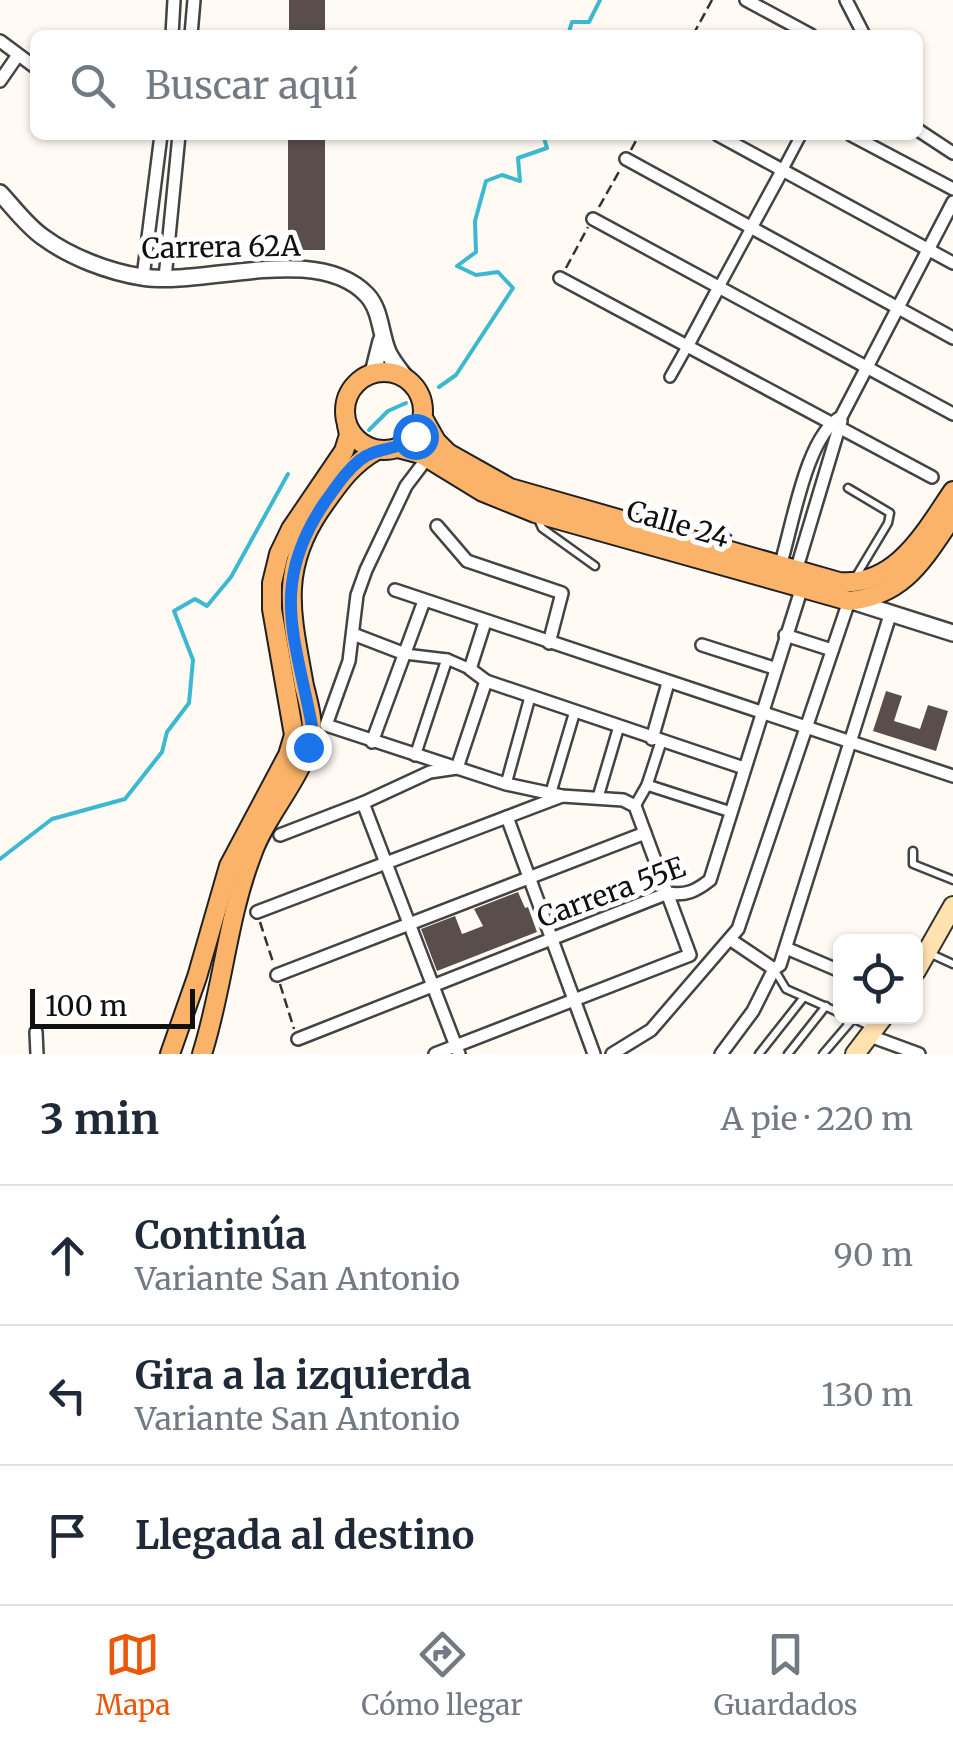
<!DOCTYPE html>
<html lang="es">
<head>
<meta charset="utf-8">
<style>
	:root { --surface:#fff; --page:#f2f2f3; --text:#1f2937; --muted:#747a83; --line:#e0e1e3; --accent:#ea580c }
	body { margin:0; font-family:Merriweather,serif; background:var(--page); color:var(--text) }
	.controls { position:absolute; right:30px; bottom:30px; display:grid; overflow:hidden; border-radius:15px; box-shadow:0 2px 8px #0004 }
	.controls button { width:90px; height:90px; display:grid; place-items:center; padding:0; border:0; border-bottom:2px solid var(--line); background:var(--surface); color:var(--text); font:50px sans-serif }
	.scale { position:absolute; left:30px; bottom:25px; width:165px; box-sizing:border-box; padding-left:10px; border:5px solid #101010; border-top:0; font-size:28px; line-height:35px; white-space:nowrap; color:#101010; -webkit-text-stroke:8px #fff; paint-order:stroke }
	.stop { position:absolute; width:30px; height:30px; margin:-22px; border:8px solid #1a73e8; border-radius:50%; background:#fff }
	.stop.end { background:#1a73e8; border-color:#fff; box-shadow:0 2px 10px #0008 }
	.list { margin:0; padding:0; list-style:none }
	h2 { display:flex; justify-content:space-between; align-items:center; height:130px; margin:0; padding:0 40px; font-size:42px }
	h2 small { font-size:32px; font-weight:400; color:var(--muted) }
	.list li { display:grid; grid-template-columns:65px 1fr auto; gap:30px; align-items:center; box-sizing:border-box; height:140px; padding:0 40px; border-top:2px solid var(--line) }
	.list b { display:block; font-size:38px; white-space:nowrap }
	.list p { margin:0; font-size:32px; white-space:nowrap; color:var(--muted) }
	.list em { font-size:32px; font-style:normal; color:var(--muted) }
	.icon { flex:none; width:55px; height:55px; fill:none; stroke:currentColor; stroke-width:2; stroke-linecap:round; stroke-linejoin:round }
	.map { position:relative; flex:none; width:953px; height:1054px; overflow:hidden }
	.search { position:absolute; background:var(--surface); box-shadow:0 2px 8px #0004; left:30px; right:30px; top:30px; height:110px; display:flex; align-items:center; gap:25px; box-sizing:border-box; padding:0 35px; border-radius:15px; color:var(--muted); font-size:38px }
	.sheet { height:550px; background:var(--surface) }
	nav { display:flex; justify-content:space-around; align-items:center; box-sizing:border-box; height:140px; border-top:2px solid var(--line); background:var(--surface); font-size:28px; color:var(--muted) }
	nav a { display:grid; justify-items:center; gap:5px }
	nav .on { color:var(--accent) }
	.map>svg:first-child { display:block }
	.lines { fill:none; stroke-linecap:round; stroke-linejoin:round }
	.stream { stroke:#3cb9d0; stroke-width:4 }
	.building { fill:#594e4c }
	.service-casing { stroke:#434343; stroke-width:11 }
	.pedestrian-casing { stroke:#434343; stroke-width:14 }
	.minor-casing { stroke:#434343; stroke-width:16 }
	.tertiary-casing { stroke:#434343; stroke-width:20 }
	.secondary-casing { stroke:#323232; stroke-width:22 }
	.primary-casing { stroke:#212121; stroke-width:22 }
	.path { stroke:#323232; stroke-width:2.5; stroke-dasharray:10 5; stroke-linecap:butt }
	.service { stroke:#fff; stroke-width:6 }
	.pedestrian { stroke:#fff; stroke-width:9 }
	.minor { stroke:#fff; stroke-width:11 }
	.tertiary { stroke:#fff; stroke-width:15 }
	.secondary { stroke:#ffe2ae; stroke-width:18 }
	.primary { stroke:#fab368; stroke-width:18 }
	.route { stroke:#1a73e8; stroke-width:12 }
	.labels { text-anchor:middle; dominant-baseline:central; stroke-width:10; stroke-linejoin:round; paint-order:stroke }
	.street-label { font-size:28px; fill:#101010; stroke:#fff }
</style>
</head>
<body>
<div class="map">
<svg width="953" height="1054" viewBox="0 0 953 1054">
	<rect width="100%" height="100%" fill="#fffaf3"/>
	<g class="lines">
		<g class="stream">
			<polyline points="568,35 572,22 589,22 600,0"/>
			<polyline points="439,387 456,375 513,288 498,272 476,275 457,266 476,252 475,221 486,181 502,175 520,181 518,158 547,148 543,135"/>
			<polyline points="369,430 388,411 406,403"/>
			<polyline points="0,859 52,819 125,799 162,752 167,732 189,703 193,660 174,611 195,599 207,606 231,577 288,474"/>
		</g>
	</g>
	<g class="building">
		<rect x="289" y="0" width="36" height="35"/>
		<rect x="288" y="135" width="37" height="115"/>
		<polygon points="886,691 902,696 894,721 920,729 928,705 948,711 936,751 873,731"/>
		<polygon points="518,892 525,908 528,907 537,932 437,971 421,929 455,916 462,934 465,933 483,926 474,909"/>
	</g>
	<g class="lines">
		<g class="service-casing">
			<g id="service">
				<polyline points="848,488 890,513 888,523 855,578"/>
				<polyline points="538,519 542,528 595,566"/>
				<polyline points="913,851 913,864 953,880"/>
				<polyline points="929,953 953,964"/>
				<polyline points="774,969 786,989 840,1013"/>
				<polyline points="848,1016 874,1028"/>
				<polyline points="759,1054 804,997"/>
				<polyline points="788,1054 826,1006"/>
				<polyline points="823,1054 853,1019"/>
			</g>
		</g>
		<g class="pedestrian-casing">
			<g id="pedestrian">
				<polyline points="782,171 801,135"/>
				<polyline points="719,287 751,228"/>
				<polyline points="670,377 688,345"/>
				<polyline points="405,654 447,659 470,669"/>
				<polyline points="415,756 447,659"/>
				<polyline points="506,784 530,697"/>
				<polyline points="647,785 731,812"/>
				<polyline points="551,792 575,711"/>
				<polyline points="598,797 619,726"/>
				<polyline points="635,806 647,785 661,742"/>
			</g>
		</g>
		<g class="minor-casing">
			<g id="minor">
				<polyline points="746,0 811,35"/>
				<polyline points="846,0 864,35"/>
				<polyline points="172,35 174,0"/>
				<polyline points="191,35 194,0"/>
				<polyline points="0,41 35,67"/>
				<polyline points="0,81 18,55"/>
				<polyline points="918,130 953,153"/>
				<polyline points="718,135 953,263"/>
				<polyline points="851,135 953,189"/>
				<polyline points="626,159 953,338"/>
				<polyline points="593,219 953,414"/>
				<polyline points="751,228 782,171"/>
				<polyline points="143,277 161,135"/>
				<polyline points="165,278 179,135"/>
				<polyline points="560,278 932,477"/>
				<polyline points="688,345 719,287"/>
				<polyline points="428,457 406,486 366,570 357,595 349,661 326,725 506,784 562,796 623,800 635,806 690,955 435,1054"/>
				<polyline points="437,526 467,561 562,593 549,643"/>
				<path d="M780,566C792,529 806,435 841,417L953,202"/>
				<polyline points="796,571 841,421"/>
				<polyline points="395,590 953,776"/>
				<polyline points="485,622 470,669 486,681 744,768"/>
				<polyline points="353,634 405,654"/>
				<polyline points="785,635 832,650"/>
				<polyline points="702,645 774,668"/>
				<polyline points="652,739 668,683"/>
				<polyline points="372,742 424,601"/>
				<polyline points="363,803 459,1054"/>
				<polyline points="507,817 594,1054"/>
				<polyline points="280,835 363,803 430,772 457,768 486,681"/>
				<polyline points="257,912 562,796"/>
				<polyline points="731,940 774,969 780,965 891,612"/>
				<polyline points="786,948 840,971"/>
				<polyline points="277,975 645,833"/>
				<polyline points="36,1032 37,1054"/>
				<polyline points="870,1036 919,1054"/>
				<path d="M298,1039L668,893C686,896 696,891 710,880L802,587"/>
				<polyline points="612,1054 651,1030 738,929 849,601"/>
				<polyline points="721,1054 753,1011 774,969"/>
			</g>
		</g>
		<g class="tertiary-casing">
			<g id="tertiary">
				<path d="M0,193C14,208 27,226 43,237C70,257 109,272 142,277C205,287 317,242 367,295C381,310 380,333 388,352C392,361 399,369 405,377"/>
				<polyline points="373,373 381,341"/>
				<polyline points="852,601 953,633"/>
			</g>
		</g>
		<g class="secondary-casing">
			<g id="secondary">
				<polyline points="916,971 953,906"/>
				<polyline points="855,1054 884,1016"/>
			</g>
		</g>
		<g class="primary-casing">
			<g id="primary">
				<circle cx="384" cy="411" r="39"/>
				<path d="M423,418L436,441L448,453L510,488L839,582C896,587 925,532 953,491"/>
				<path d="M398,448L421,454L483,492L535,513L849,601C905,595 923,560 953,516"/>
				<polyline points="170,1054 197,977 229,866 288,755 294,735 272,609 272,583 279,554 291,529 344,451 349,435 347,425"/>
				<path d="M202,1054C223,988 227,919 252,854C266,814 301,780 311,738C314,722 308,702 304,686C292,617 278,572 320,510C337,486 351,464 377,450"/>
			</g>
		</g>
		<g class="path">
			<polyline points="693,35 712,0"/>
			<polyline points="631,150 639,135"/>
			<polyline points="599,207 620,170"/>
			<polyline points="566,268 588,227"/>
			<polyline points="697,526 722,530 732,536"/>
			<polyline points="260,922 273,962"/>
			<polyline points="280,984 294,1029"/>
		</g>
		<use href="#service" class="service"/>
		<use href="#pedestrian" class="pedestrian"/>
		<use href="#minor" class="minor"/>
		<use href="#tertiary" class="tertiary"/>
		<use href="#secondary" class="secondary"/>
		<use href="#primary" class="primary"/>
	</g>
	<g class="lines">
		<path class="route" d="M308,747L312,726C295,636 269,584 325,502C336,487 345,472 360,460C377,446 398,452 415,436"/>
	</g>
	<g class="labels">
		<g class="street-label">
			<text transform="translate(221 247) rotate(-1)">Carrera 62A</text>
			<text transform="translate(678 524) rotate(16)">Calle 24</text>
			<text transform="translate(611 892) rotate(-20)">Carrera 55E</text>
		</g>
	</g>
</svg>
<div class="controls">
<button><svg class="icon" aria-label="locate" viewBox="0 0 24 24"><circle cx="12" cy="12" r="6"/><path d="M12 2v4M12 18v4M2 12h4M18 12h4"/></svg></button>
</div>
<div class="scale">100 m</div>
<div class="stop" style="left:415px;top:436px"></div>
<div class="stop end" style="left:308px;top:747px"></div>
<div class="search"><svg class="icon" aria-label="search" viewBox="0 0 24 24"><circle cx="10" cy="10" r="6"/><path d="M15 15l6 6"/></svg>Buscar aquí</div>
</div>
<section class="sheet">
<h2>3 min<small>A pie · 220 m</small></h2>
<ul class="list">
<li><svg class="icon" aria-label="ahead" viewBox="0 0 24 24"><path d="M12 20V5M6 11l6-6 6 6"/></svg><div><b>Continúa</b><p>Variante San Antonio</p></div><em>90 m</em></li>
<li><svg class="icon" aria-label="left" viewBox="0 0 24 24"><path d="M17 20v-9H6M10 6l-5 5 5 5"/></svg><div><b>Gira a la izquierda</b><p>Variante San Antonio</p></div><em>130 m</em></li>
<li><svg class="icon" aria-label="arrive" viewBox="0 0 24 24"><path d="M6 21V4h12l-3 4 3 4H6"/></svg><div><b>Llegada al destino</b></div></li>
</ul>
</section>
<nav>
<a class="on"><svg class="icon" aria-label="map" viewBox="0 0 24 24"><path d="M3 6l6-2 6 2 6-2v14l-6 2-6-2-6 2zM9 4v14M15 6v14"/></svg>Mapa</a>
<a><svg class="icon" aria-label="directions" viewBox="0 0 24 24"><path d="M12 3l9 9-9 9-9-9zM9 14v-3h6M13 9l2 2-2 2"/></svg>Cómo llegar</a>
<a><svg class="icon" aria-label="saved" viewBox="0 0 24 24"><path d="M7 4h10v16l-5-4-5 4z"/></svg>Guardados</a>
</nav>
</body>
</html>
